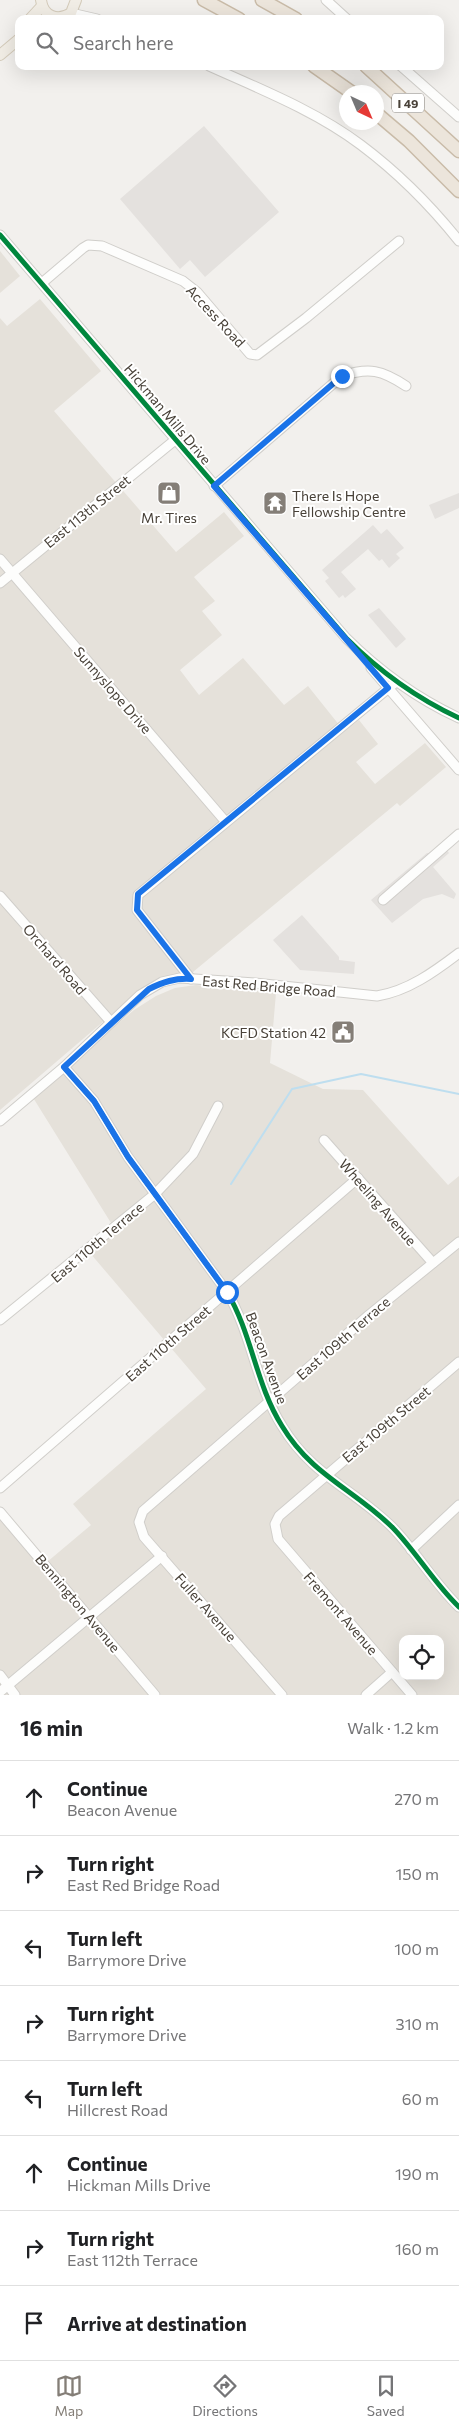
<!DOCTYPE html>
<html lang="en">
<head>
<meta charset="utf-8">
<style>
	:root { --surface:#fff; --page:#f2f2f2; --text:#202124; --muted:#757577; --line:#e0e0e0; --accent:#847e77 }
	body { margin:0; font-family:Commissioner,sans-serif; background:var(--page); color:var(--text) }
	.controls { position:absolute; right:15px; bottom:15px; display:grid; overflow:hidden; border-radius:10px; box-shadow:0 5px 20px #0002 }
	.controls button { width:45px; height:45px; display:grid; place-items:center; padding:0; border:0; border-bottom:1px solid var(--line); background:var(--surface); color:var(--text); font:25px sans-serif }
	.compass { position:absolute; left:339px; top:85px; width:45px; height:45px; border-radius:50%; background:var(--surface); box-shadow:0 5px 20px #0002; rotate:136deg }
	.stop { position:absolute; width:15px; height:15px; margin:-11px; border:4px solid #1a73e8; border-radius:50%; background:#fff }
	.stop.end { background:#1a73e8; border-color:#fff; box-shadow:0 1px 5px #0008 }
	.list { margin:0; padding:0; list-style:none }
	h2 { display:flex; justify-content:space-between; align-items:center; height:65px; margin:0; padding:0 20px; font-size:21px }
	h2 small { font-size:16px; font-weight:400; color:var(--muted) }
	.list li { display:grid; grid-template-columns:32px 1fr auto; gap:15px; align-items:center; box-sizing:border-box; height:75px; padding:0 20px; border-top:1px solid var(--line) }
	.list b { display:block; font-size:19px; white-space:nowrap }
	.list p { margin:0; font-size:16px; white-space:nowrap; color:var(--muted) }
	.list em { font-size:16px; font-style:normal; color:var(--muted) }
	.icon { flex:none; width:28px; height:28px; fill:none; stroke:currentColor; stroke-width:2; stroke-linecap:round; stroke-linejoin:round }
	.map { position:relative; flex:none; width:459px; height:1695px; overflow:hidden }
	.search { position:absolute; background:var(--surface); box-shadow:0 5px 20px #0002; left:15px; right:15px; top:15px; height:55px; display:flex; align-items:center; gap:12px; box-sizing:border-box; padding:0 18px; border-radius:10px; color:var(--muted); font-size:19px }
	.sheet { height:665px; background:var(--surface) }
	nav { display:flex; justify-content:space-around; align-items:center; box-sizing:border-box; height:70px; border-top:1px solid var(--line); background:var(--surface); font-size:14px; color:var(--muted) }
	nav a { display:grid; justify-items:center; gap:2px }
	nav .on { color:var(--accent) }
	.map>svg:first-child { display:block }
	.residential { fill:#e5e1da; fill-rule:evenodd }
	.parking { fill:#e4e1de }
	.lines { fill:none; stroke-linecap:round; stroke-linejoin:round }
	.stream { stroke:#bedeef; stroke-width:2 }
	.minor-casing { stroke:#d0ceca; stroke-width:11 }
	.major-casing { stroke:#d4cbba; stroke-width:12 }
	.highway-casing { stroke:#c9bba8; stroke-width:15 }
	.minor { stroke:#fdfdfc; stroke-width:9 }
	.major { stroke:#f1ede5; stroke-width:10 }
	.highway { stroke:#ece5db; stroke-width:12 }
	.cycleway-casing { stroke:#fff; stroke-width:8 }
	.cycleway { stroke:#00873e; stroke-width:5 }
	.route { stroke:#1a73e8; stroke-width:6 }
	.labels { text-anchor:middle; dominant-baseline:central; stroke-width:4; stroke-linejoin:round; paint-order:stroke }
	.shield { fill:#fff; stroke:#7f7a74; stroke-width:1 }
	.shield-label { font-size:12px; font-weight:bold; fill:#484138 }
	.street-label { font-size:14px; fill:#484138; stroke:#fff }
	.poi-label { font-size:14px; fill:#484138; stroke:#fff; text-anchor:start }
</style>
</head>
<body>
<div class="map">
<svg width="459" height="1695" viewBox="0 0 459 1695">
	<rect width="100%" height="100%" fill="#f2f0ed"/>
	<g class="residential">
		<polygon points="0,251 20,276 0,293"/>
		<polygon points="40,299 101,371 54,411 176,552 224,512 244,536 194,577 215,601 202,611 222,635 180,670 199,695 243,658 284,705 308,686 344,731 359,720 378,744 356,762 375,784 425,743 446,767 400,806 397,803 193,972 173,976 139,991 0,1110 0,318 7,326"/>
		<path d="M196,985L276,993L270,1063L323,1089L363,1090L448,1185L459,1176V1695H161L47,1562L91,1525L73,1504L206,1389L90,1253L116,1231L32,1096L134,1010L156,996L175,988ZM403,1639H440V1676H403Z"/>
		<polygon points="0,1518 151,1695 0,1695"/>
	</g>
	<g class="parking">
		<polygon points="204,126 279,212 205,277 190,260 180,269 120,199"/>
		<polygon points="459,493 459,508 435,519 429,505"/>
		<polygon points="373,525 381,534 387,529 404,548 396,554 400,558 389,568 382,559 379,561 368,549 341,572 356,589 345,598 343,595 339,598 325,581 329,578 322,570"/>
		<polygon points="379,608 406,639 396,648 368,615"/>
		<polygon points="442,844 449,853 433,867 456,894 454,899 442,894 423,899 392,923 371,900 427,853 431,853"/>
		<polygon points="302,915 339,957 339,960 355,962 354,974 300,970 273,940"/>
	</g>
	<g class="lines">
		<polyline class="stream" points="231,1184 292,1089 361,1074 459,1094"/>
		<g class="minor-casing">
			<g id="minor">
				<polyline points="326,0 347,19"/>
				<polyline points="71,13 97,19"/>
				<path d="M209,66C260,89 316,111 361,145C397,172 431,206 459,241"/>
				<polyline points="401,66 459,117"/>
				<path d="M0,235L346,638C380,672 416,698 459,718"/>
				<polyline points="42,283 83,248 88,245 102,246 183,281 197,292 250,354 257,355 306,318 399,241"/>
				<path d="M214,486L342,376C369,367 382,370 406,386"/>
				<polyline points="0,559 225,821"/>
				<polyline points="0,583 175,440"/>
				<polyline points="371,668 459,770"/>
				<polyline points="0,896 111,1022"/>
				<polyline points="383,900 459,834"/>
				<polyline points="191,979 137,910 138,895 396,682"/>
				<path d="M64,1067L94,1101L128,1157L227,1292C252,1334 256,1385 282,1426C312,1476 354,1489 393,1528C417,1553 434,1583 459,1607"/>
				<path d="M0,1121L64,1067L140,995L162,982L180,978L255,983L377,996C408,991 434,972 459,953"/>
				<polyline points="324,1140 433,1263"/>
				<polyline points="0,1320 155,1194 193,1154 218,1106"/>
				<polyline points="0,1488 358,1178"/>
				<polyline points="0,1512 155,1695"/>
				<polyline points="411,1550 459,1505"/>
				<polyline points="0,1675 15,1695"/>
				<polyline points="0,1692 162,1556"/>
				<polyline points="282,1695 144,1537 139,1522 143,1511 369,1315 459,1242"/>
				<polyline points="366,1695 392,1672"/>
				<polyline points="412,1695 278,1539 275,1524 279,1516 459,1362"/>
			</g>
		</g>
		<g class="major-casing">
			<g id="major">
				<path d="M41,0C43,16 57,22 71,13L76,0"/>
				<polyline points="30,19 42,6"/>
				<polyline points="0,55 19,39"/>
			</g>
		</g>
		<g class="highway-casing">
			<g id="highway">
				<polyline points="204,0 239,19"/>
				<polyline points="262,0 296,19"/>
				<polyline points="314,66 351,92"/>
				<polyline points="366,66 459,151"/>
				<polyline points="376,113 409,141 459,191"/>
			</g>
		</g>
		<use href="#minor" class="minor"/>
		<use href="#major" class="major"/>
		<use href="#highway" class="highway"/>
		<g class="cycleway-casing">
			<g id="cycleway">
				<path d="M0,235L346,638C380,672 416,698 459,718"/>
				<path d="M64,1067L94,1101L128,1157L227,1292C252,1334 256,1385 282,1426C312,1476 354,1489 393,1528C417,1553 434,1583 459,1607"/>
			</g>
		</g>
		<use href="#cycleway" class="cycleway"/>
	</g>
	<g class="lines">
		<path class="route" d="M227,1292L128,1157L94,1101L64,1067L149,989C163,982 175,978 191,979L137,910L138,894L388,688L214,486L342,376"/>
	</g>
	<defs>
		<g id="shop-square" transform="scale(1.25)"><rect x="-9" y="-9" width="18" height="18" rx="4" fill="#847e77" stroke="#fff"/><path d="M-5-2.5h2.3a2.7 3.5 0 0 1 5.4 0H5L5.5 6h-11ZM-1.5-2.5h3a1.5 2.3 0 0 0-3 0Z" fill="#fff"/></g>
		<g id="temple-square" transform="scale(1.25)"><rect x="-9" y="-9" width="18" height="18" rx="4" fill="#847e77" stroke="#fff"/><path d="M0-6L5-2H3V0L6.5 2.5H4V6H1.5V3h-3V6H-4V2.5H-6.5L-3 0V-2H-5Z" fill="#fff"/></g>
		<g id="civic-square" transform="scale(1.25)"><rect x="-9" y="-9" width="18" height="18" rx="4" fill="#847e77" stroke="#fff"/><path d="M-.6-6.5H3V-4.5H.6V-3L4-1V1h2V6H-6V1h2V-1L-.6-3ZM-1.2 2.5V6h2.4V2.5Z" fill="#fff"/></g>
	</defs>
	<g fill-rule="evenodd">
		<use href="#shop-square" x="169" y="493"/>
		<use href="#temple-square" x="275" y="503"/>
		<use href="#civic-square" x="343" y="1032"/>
	</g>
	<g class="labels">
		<rect class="shield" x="392" y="93.5" width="32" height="19" rx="4"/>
		<g class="shield-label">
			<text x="408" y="103">I 49</text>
		</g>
		<g class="street-label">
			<text transform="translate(216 316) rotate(47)">Access Road</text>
			<text transform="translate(168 414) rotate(50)">Hickman Mills Drive</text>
			<text transform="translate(87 511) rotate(-39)">East 113th Street</text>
			<text transform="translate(113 690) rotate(49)">Sunnyslope Drive</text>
			<text transform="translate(55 959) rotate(49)">Orchard Road</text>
			<text transform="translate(269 986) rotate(5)">East Red Bridge Road</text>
			<text transform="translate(378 1202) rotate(49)">Wheeling Avenue</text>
			<text transform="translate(97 1242) rotate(-40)">East 110th Terrace</text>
			<text transform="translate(343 1338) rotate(-41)">East 109th Terrace</text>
			<text transform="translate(168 1343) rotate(-41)">East 110th Street</text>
			<text transform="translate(267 1358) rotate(70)">Beacon Avenue</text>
			<text transform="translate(386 1424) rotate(-40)">East 109th Street</text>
			<text transform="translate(78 1603) rotate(50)">Bennington Avenue</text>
			<text transform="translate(206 1607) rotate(49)">Fuller Avenue</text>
			<text transform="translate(341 1613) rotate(49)">Fremont Avenue</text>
		</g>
		<g class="poi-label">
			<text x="292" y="495">There Is Hope<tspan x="292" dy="16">Fellowship Centre</tspan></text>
			<text x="169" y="517" text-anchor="middle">Mr. Tires</text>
			<text x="326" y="1032" text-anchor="end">KCFD Station 42</text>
		</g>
	</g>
</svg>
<div class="controls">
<button><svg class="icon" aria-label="locate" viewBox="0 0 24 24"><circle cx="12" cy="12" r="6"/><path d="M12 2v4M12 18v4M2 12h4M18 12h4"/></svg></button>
</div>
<svg class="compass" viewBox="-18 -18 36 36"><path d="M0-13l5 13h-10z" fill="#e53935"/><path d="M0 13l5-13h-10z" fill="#757577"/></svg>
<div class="stop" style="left:227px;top:1292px"></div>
<div class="stop end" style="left:342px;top:376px"></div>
<div class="search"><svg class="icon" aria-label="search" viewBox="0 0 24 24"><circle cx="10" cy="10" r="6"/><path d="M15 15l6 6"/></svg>Search here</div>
</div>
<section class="sheet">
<h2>16 min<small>Walk · 1.2 km</small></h2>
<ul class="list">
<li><svg class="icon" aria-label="ahead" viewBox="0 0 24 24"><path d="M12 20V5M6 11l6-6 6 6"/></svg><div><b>Continue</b><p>Beacon Avenue</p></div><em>270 m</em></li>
<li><svg class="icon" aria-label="right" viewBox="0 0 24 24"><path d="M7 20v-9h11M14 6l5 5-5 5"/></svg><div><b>Turn right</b><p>East Red Bridge Road</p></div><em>150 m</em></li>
<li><svg class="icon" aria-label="left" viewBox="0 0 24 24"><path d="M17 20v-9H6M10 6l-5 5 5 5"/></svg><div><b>Turn left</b><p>Barrymore Drive</p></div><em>100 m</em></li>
<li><svg class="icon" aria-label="right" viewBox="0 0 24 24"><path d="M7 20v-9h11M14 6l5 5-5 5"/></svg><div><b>Turn right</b><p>Barrymore Drive</p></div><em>310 m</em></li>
<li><svg class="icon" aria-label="left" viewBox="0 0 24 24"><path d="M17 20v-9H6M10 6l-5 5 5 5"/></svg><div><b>Turn left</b><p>Hillcrest Road</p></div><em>60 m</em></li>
<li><svg class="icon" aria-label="ahead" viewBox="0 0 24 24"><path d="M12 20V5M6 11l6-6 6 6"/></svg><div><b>Continue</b><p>Hickman Mills Drive</p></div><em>190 m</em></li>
<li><svg class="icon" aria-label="right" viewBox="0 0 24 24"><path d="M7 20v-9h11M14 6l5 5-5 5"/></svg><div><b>Turn right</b><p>East 112th Terrace</p></div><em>160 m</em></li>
<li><svg class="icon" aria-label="arrive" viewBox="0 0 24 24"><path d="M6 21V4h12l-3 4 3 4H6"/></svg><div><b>Arrive at destination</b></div></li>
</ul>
</section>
<nav>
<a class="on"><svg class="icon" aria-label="map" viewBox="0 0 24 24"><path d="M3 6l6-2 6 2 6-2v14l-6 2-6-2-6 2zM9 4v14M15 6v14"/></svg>Map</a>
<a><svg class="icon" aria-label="directions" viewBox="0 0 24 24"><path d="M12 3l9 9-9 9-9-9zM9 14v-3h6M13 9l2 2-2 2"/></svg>Directions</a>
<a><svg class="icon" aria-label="saved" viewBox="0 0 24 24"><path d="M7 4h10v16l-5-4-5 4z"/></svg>Saved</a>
</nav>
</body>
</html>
